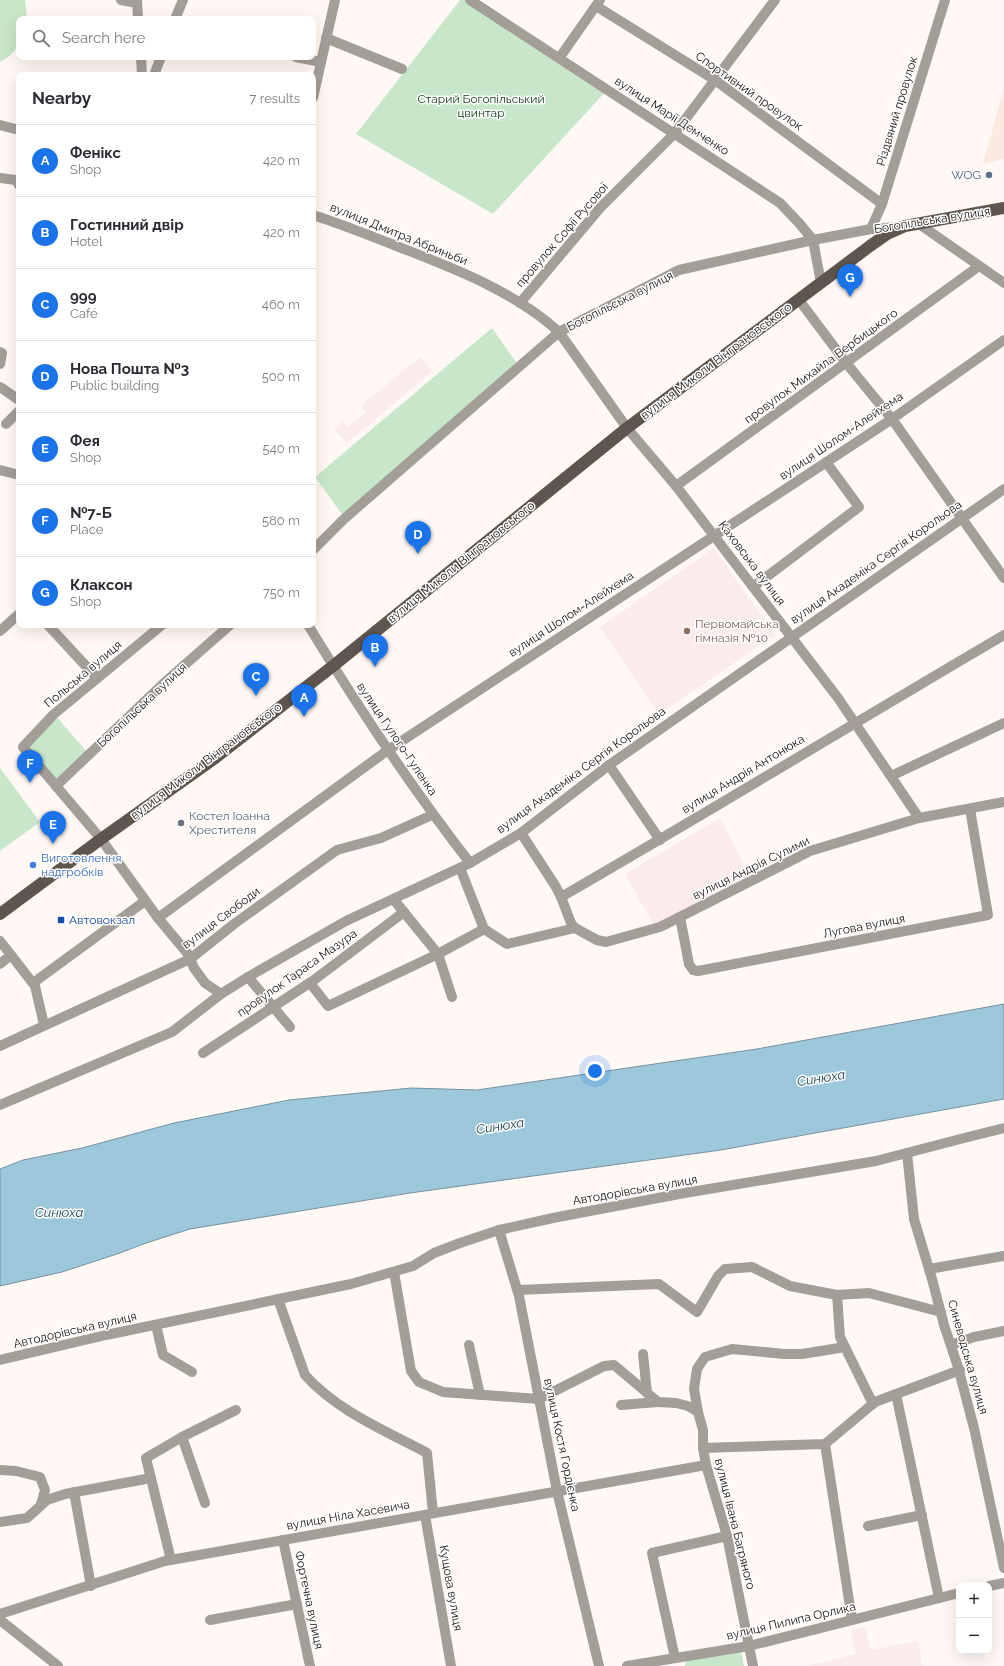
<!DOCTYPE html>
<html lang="en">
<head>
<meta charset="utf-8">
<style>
	:root { --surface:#fff; --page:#f7f7f7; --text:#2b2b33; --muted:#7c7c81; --line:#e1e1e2; --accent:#1a73e8 }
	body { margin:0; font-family:Raleway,sans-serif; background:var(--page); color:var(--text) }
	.controls { position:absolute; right:12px; bottom:12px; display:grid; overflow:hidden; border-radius:8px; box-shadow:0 4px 16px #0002 }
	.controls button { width:36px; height:36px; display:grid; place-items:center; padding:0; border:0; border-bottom:1px solid var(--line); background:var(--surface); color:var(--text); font:20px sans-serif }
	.you { position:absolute; left:595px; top:1071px; width:14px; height:14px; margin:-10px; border:3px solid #fff; border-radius:50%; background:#1a73e8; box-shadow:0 0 0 6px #1a73e833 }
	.badge { display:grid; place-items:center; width:26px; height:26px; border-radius:50%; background:var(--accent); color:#fff; font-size:13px; font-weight:700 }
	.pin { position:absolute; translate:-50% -33px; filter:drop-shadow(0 1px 2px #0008) }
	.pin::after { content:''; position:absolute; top:21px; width:14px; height:12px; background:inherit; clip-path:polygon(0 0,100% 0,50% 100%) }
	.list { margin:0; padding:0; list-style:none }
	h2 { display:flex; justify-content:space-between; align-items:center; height:52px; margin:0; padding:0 16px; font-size:17px }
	h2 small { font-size:13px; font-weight:400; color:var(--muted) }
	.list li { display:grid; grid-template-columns:26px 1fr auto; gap:12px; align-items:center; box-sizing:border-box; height:72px; padding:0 16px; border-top:1px solid var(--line) }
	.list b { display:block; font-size:15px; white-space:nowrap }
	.list p { margin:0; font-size:13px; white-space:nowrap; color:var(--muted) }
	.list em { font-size:13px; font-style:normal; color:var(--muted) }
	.icon { flex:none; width:22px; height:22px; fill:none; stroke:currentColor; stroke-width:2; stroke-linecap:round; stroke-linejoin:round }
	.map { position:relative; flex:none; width:1004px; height:1666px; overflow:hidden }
	.search { position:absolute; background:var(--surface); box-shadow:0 4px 16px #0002; left:16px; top:16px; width:300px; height:44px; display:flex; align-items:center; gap:10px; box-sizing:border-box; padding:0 14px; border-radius:8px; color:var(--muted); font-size:15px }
	.panel { position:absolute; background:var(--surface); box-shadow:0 4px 16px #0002; left:16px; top:72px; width:300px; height:556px; border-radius:8px }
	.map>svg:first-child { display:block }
	.built { fill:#fee9e1 }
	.education { fill:#fbebed }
	.green { fill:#c8e7ca }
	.water { fill:#9dc8db; stroke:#75929e }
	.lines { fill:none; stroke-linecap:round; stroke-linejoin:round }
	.minor { stroke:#a49e99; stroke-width:10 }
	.major { stroke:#5e554c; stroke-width:12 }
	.service-dot { fill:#5c6f8a; stroke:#fff; stroke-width:1.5 }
	.education-dot { fill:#8d6e63; stroke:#fff; stroke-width:1.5 }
	.worship-dot { fill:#6b7280; stroke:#fff; stroke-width:1.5 }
	.shop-dot { fill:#3f7fe0; stroke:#fff; stroke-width:1.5 }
	.transit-dot { fill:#1a4fb4; stroke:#fff; stroke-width:1.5 }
	.labels { text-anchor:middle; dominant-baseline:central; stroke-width:3; stroke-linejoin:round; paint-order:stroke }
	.street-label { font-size:12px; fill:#191310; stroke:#fff }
	.park-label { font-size:12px; fill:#093a14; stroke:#fff }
	.service-label { font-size:12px; fill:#4e5e75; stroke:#fff; text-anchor:end }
	.education-label { font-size:12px; fill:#785e54; stroke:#fff; text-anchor:start }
	.worship-label { font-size:12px; fill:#5b616d; stroke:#fff; text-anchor:start }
	.shop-label { font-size:12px; fill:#366cbe; stroke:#fff; text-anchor:start }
	.transit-label { font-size:12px; fill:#164399; stroke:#fff; text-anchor:start }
	.water-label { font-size:13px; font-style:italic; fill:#143a48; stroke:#fff }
</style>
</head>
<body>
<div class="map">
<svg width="1004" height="1666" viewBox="0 0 1004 1666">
	<rect width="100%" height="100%" fill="#fff8f5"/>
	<polygon class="built" points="1004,88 1004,159 983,164"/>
	<g class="education">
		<polygon points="420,357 432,371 347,443 334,429 343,421 348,427 366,412 361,406"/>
		<polygon points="714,548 775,635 659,714 600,627"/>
		<polygon points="720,818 750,877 654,925 625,874"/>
		<polygon points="865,1627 871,1650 918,1641 922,1666 810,1666 810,1665 856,1654 851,1630"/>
	</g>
	<g class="green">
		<path d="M0,0H25L27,19H19C19,41 22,50 0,62Z"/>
		<polygon points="460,0 470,0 608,89 493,214 356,134"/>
		<polygon points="492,328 518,365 344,517 315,477"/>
		<polygon points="55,715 88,753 57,783 25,747"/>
		<polygon points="0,768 40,822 0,851"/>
		<polygon points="741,1651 744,1666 685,1666 686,1661"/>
	</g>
	<polygon class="water" points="1004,1004 1004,1099 721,1150 410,1193 190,1229 146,1243 120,1253 62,1272 0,1286 0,1169 23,1160 82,1148 174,1123 289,1100 411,1088 477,1090 757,1049"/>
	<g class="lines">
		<g class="minor">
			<polyline points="121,0 137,3"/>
			<polyline points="137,0 138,19"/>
			<polyline points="470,0 780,203 799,223 813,240 821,283"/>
			<polyline points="596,6 715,80 882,204"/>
			<polyline points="175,19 183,0"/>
			<polyline points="326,38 402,69"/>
			<polyline points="141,57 142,75"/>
			<polyline points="296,57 321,62"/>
			<polyline points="560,57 600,0"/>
			<polyline points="154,75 161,57"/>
			<polyline points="313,98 335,0"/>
			<polyline points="0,125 19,130"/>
			<polyline points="0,178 16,180 19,185"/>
			<path d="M313,215C344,225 374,237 404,249C458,270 515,292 559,332L627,428L676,486L838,698L919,818"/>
			<polyline points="919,224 1004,283"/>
			<polyline points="871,229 882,204 945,0"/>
			<polyline points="799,300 847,364 892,419 1004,578"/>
			<polyline points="520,303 600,208 675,133 775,0"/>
			<polyline points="0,352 2,353 0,364"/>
			<polyline points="0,387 19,400"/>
			<polyline points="6,424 19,411"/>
			<polyline points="0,470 19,475"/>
			<polyline points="676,486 979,266"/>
			<polyline points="313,550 344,519 559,332 679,270 813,240 871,229 899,227"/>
			<polyline points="753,587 859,507 826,462"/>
			<polyline points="48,625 97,678"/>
			<polyline points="162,625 54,714 23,747 101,839 158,918 188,954 194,968 205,983 221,994"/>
			<path d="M308,625C358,707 411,787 470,863"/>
			<polyline points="0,631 19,614"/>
			<polyline points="609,765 660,840"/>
			<polyline points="891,776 1004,723"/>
			<polyline points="56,786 164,683 230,625"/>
			<polyline points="521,833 556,887 561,897 571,923 575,928 597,940 606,942 660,927 810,851 919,818 1004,802"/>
			<polyline points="460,868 484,929 507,944 575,928"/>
			<path d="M561,897C710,811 856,722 1004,635"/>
			<polyline points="394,900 438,954 452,997"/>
			<polyline points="680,917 689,964 693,970 698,971 988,915 970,809"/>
			<polyline points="158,918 388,750 892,419 1004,340"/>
			<polyline points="0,941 11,955"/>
			<polyline points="0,964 11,955 35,986 44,1025"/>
			<polyline points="248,977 290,1027"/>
			<polyline points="33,983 145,901"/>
			<polyline points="310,983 328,1006 438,954 484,929"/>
			<polyline points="0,1046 190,959 234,924 337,850 381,838 432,815"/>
			<polyline points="203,1053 314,980 404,912"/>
			<polyline points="0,1105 172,1032 221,994 248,977 346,921 470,863 521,833 609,765 1004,489"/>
			<polyline points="907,1153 914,1219 932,1279 944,1325 958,1367 974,1428 1004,1568"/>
			<polyline points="499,1230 519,1296 557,1491 599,1666"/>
			<polyline points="929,1269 1004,1256"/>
			<polyline points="394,1272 411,1371 419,1382 443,1392 539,1399 604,1366 614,1365 658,1402 676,1403 688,1406 698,1412"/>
			<polyline points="518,1290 659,1284 697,1312 718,1276 725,1269 752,1267 790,1286 837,1295 869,1293 941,1312"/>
			<polyline points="837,1295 840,1337 873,1404"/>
			<path d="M278,1299L305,1375C337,1411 386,1431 427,1453L433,1513"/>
			<polyline points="156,1325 163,1355 192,1372"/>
			<polyline points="469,1345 480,1395"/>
			<polyline points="951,1345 974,1337 1004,1331"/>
			<polyline points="643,1354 647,1393"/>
			<polyline points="0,1360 106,1335 351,1284 413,1266 434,1253 460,1243 499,1230 553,1218 679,1194 876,1161 968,1137 1004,1128"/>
			<polyline points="896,1394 939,1598"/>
			<polyline points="621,1405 658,1402"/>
			<polyline points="182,1437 205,1503"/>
			<polyline points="825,1444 852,1620"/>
			<polyline points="703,1448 825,1444 875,1402 960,1370"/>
			<polyline points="0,1470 16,1471 40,1477 45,1490 41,1504"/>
			<polyline points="74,1492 91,1586"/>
			<polyline points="425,1515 451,1666"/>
			<polyline points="0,1522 27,1518 47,1500 65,1494 151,1478"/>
			<polyline points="868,1526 922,1515"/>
			<polyline points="283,1540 310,1666"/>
			<polyline points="171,1560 146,1458 182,1437 236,1410"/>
			<polyline points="989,1586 1004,1583"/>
			<polyline points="0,1614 165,1561 706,1465"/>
			<polyline points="0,1620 58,1666"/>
			<polyline points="210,1620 297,1604"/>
			<polyline points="675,1658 652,1553 727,1536"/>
			<polyline points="627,1666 749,1646 959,1593"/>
			<polyline points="753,1666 727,1536 706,1465 703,1448 703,1430 698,1412 694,1389 697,1369 705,1357 732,1349 784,1354 802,1354 845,1347"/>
		</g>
		<polyline class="major" points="0,914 101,839 215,758 333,666 627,428 870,246 887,234 905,226 1004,208"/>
	</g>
	<circle class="service-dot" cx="989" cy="175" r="4"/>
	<circle class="education-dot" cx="687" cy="631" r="4"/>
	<circle class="worship-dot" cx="181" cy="823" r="4"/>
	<circle class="shop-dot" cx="33" cy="865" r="4"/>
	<rect class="transit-dot" x="57" y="916" width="8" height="8" rx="2"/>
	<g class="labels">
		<g class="street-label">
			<text transform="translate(749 91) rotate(35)">Спортивний провулок</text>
			<text transform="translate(897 111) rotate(-73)">Різдвяний провулок</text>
			<text transform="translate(672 116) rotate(33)">вулиця Марії Демченко</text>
			<text transform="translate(932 220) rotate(-9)">Богопільська вулиця</text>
			<text transform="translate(399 234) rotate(22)">вулиця Дмитра Абриньби</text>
			<text transform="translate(562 235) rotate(-49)">провулок Софії Русової</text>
			<text transform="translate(620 301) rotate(-27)">Богопільська вулиця</text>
			<text transform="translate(716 361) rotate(-37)">вулиця Миколи Вінграновського</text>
			<text transform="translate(821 366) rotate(-36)">провулок Михайла Вербицького</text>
			<text transform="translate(841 436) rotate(-34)">вулиця Шолом-Алейхема</text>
			<text transform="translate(461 562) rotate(-39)">вулиця Миколи Вінграновського</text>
			<text transform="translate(876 562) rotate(-35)">вулиця Академіка Сергія Корольова</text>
			<text transform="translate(752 563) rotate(53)">Каховська вулиця</text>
			<text transform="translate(571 614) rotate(-33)">вулиця Шолом-Алейхема</text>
			<text transform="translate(83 674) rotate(-40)">Польська вулиця</text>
			<text transform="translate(142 705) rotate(-43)">Богопільська вулиця</text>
			<text transform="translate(397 739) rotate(56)">вулиця Гулого-Гуленка</text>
			<text transform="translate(206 761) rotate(-37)">вулиця Миколи Вінграновського</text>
			<text transform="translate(581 770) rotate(-36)">вулиця Академіка Сергія Корольова</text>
			<text transform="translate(743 774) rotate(-31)">вулиця Андрія Антонюка</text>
			<text transform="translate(751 868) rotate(-26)">вулиця Андрія Сулими</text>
			<text transform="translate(221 918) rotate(-37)">вулиця Свободи</text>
			<text transform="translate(864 926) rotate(-11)">Лугова вулиця</text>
			<text transform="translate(297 973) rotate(-35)">провулок Тараса Мазура</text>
			<text transform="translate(635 1190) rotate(-10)">Автодорівська вулиця</text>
			<text transform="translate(75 1330) rotate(-13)">Автодорівська вулиця</text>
			<text transform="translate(968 1357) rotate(74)">Синеводська вулиця</text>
			<text transform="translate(562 1445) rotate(78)">вулиця Костя Гордієнка</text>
			<text transform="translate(348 1515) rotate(-10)">вулиця Ніла Хасевича</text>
			<text transform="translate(735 1524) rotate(76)">вулиця Івана Багряного</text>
			<text transform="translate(451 1588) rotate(80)">Кущова вулиця</text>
			<text transform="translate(309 1600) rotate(78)">Фортечна вулиця</text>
			<text transform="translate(791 1621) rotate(-13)">вулиця Пилипа Орлика</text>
		</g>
		<g class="park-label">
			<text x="481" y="99">Старий Богопільський<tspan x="481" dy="14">цвинтар</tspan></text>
		</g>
		<g class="service-label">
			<text x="981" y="175">WOG</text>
		</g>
		<g class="education-label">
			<text x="695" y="624">Первомайська<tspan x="695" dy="14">гімназія №10</tspan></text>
		</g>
		<g class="worship-label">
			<text x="189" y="816">Костел Іоанна<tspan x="189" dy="14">Хрестителя</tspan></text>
		</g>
		<g class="shop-label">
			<text x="41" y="858">Виготовлення<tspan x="41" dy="14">надгробків</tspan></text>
		</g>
		<g class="transit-label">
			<text x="69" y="920">Автовокзал</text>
		</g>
		<g class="water-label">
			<text transform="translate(821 1078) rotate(-9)">Синюха</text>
			<text transform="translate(500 1126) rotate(-9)">Синюха</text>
			<text x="59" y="1212">Синюха</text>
		</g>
	</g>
</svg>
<div class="controls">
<button>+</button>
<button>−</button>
</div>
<div class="you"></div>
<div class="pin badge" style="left:304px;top:717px">A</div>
<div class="pin badge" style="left:375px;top:667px">B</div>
<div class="pin badge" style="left:256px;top:696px">C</div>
<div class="pin badge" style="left:418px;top:554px">D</div>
<div class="pin badge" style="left:53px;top:844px">E</div>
<div class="pin badge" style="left:30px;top:783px">F</div>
<div class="pin badge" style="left:850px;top:297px">G</div>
<div class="search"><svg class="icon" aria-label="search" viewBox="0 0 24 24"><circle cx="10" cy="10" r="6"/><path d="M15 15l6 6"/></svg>Search here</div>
<section class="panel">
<h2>Nearby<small>7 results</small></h2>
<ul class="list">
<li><span class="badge">A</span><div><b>Фенікс</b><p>Shop</p></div><em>420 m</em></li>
<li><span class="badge">B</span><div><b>Гостинний двір</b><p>Hotel</p></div><em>420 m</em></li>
<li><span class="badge">C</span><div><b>999</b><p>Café</p></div><em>460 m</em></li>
<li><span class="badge">D</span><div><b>Нова Пошта №3</b><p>Public building</p></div><em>500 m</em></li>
<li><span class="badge">E</span><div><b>Фея</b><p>Shop</p></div><em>540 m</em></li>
<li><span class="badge">F</span><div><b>№7-Б</b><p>Place</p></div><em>580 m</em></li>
<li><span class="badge">G</span><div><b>Клаксон</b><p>Shop</p></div><em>750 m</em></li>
</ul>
</section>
</div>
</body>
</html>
